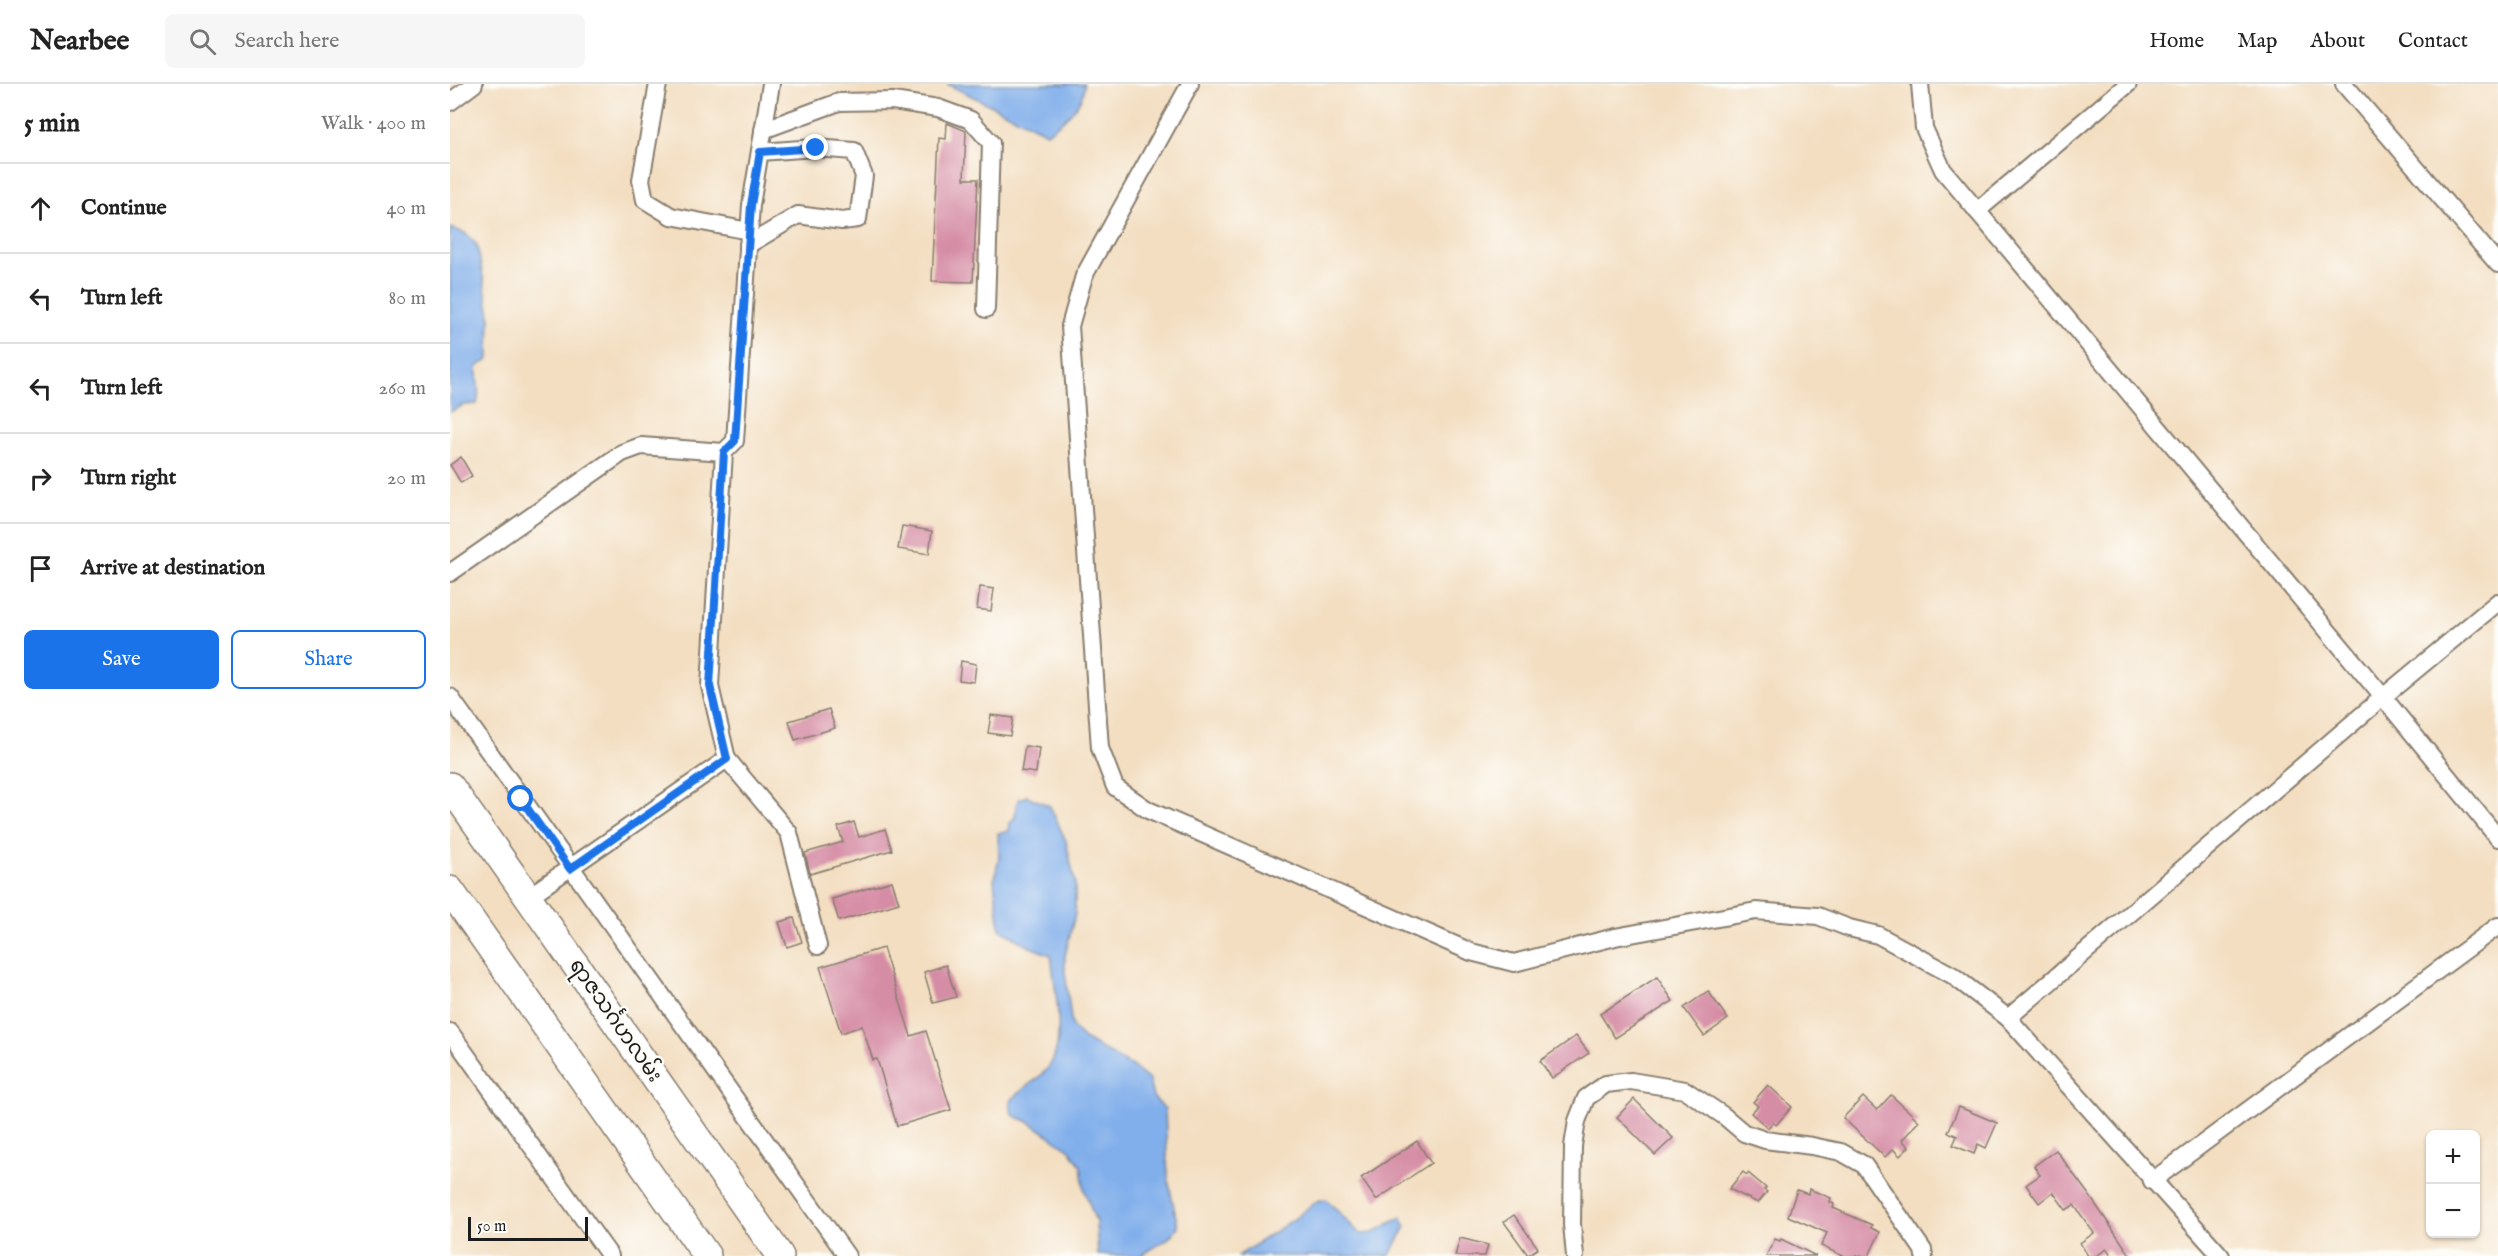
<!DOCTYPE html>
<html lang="en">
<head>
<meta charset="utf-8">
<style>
	:root { --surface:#fff; --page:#f6f6f6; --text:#222; --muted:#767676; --line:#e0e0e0; --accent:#1a73e8 }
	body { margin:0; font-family:"IM FELL English","Noto Sans Myanmar",serif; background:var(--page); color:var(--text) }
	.controls { position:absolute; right:18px; bottom:18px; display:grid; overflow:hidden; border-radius:9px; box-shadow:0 2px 4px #0004 }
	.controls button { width:54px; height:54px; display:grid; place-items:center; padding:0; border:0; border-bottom:2px solid var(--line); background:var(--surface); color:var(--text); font:30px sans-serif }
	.scale { position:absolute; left:18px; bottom:15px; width:120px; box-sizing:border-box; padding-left:6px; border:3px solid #1c1c1c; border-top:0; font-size:16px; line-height:21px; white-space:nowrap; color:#1c1c1c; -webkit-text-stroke:4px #fdfcf7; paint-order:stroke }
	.stop { position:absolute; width:18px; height:18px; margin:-14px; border:4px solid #1a73e8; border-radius:50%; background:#fff }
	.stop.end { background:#1a73e8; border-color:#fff; box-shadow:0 2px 6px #0008 }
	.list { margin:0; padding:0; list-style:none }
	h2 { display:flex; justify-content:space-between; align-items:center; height:78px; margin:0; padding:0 24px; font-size:26px }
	h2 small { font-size:20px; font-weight:400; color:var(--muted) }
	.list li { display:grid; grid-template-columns:39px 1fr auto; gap:18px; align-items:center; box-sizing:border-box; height:90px; padding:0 24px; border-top:2px solid var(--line) }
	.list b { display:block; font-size:22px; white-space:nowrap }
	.list em { font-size:20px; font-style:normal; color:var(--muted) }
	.actions { display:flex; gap:12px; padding:18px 24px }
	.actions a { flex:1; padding:14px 0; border:2px solid var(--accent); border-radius:9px; text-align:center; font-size:21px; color:var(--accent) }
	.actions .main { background:var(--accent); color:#fff }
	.icon { flex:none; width:33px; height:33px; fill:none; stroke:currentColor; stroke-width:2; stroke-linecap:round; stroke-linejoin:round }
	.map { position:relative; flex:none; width:2048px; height:1172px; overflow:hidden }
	header { display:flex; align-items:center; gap:36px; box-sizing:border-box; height:84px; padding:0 30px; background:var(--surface); border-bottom:2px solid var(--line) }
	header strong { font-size:28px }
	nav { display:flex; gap:33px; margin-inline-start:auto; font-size:21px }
	.search { width:420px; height:54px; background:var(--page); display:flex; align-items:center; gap:15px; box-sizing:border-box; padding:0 21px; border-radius:9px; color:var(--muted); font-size:22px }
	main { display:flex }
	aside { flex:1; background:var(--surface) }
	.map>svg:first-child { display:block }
	.water { fill:#81afeb; stroke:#4e6684; stroke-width:1.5 }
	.building { fill:#d58ca5 }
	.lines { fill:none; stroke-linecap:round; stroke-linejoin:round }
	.street-casing { stroke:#887d6e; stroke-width:20 }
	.primary-casing { stroke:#887d6e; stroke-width:30 }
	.street { stroke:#fff; stroke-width:16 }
	.primary { stroke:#fff; stroke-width:27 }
	.route { stroke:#1a73e8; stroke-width:8 }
	.labels { text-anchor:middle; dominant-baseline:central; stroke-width:5; stroke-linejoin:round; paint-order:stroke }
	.street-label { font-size:21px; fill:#1c1c1c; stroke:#fdfcf7 }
</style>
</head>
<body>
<header>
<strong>Nearbee</strong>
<div class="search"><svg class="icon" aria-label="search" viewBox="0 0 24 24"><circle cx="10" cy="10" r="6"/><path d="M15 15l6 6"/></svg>Search here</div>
<nav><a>Home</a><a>Map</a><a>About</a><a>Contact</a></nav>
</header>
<main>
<aside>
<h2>5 min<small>Walk · 400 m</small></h2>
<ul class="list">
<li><svg class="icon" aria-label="ahead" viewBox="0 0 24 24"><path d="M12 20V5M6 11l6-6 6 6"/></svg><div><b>Continue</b></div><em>40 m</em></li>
<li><svg class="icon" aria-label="left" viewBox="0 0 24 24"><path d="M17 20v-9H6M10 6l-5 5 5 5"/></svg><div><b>Turn left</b></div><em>80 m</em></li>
<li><svg class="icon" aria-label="left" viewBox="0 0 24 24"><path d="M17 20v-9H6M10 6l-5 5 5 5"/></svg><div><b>Turn left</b></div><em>260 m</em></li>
<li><svg class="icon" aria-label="right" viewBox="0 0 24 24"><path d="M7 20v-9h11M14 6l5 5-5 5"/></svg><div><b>Turn right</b></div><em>20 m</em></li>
<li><svg class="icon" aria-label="arrive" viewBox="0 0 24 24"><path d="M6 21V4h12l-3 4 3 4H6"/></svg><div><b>Arrive at destination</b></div></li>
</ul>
<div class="actions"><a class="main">Save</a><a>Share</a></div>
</aside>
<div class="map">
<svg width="2048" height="1172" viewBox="0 0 2048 1172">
	<rect width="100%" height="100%" fill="#fdfcf7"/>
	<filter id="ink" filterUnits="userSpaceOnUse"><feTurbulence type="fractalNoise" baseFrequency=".0167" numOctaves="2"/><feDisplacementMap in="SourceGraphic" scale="12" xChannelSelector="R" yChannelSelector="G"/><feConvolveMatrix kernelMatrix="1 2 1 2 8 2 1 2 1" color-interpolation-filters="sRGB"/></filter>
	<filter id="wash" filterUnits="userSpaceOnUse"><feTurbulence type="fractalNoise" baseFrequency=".008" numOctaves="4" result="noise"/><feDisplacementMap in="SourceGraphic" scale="24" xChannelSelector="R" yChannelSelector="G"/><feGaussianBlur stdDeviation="1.35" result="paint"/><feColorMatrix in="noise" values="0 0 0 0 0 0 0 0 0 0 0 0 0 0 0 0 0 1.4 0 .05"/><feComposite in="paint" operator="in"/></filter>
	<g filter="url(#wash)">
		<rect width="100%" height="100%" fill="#f3dec1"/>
		<g class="water">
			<path d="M497,0H634C634,22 613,37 597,49Z"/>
			<path d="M0,144L15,149L27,161L40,230L39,275L27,283C26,297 31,308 27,320L14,321L0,328Z"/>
			<path d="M577,712L600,722L616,757L625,798V830L615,872V887L622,943L634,955L682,982L699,996L703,1013L715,1025L718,1095L728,1143L719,1154L691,1172L648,1171L646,1138L634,1105L631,1082L620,1066L579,1038L562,1031L560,1018C569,1005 585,999 597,985C618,962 604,901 601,871L580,863L550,845L544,796L549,774L548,749L559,747L560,739L565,733L566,721L569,715Z"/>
			<polygon points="876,1115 910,1150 923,1149 951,1133 956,1143 939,1172 788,1172 844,1135 867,1117"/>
		</g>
		<g id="blocks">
			<g class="building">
				<polygon points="497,39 516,47 514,95 528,95 523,198 482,197 489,54 496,55"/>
				<polygon points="11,373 22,392 11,399 0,381"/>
				<polygon points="452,442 482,447 479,470 448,465"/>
				<polygon points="530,503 544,505 541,527 527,525"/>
				<polygon points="511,577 526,580 524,598 509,596"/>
				<polygon points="379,625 385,644 345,656 339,637"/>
				<polygon points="541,631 563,634 560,652 538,649"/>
				<polygon points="575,662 589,664 586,689 571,687"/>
				<polygon points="404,738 409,753 435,745 442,766 360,790 355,769 393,758 388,743"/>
				<polygon points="442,797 449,819 389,837 382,815"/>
				<polygon points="344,834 352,858 337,863 329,838"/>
				<polygon points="433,864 461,952 476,947 501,1026 447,1042 427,975 423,976 412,942 391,949 370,883"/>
				<polygon points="496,881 506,913 483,919 474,888"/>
				<polygon points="1207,893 1223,917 1165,954 1150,930"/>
				<polygon points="1258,907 1278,935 1254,952 1234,924"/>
				<polygon points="1126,952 1139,969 1102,994 1090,977"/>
				<polygon points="1318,1001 1342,1023 1326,1041 1323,1038 1318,1044 1301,1029 1308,1022 1303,1018"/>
				<polygon points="1441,1011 1469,1037 1452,1056 1459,1063 1450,1072 1443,1065 1435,1073 1393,1034 1413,1013 1427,1026"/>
				<polygon points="1184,1015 1223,1054 1205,1071 1167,1033"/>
				<polygon points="1509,1023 1547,1039 1536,1064 1528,1060 1524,1070 1503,1061 1507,1052 1498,1048"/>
				<polygon points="967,1057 981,1079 926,1116 911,1094"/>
				<polygon points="1606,1066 1639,1111 1681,1172 1662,1172 1657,1165 1646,1172 1638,1172 1630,1159 1644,1149 1624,1121 1616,1126 1603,1108 1589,1119 1576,1101 1590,1091 1584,1082"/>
				<polygon points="1293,1088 1297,1091 1298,1089 1316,1104 1314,1106 1317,1108 1308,1119 1279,1105"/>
				<polygon points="1359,1105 1381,1114 1380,1118 1384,1120 1383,1124 1422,1141 1421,1144 1430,1148 1419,1172 1393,1172 1371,1162 1377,1149 1338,1132 1347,1106 1358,1110"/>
				<polygon points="1064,1131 1088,1164 1078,1171 1054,1138"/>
				<polygon points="1010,1154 1038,1161 1035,1172 1005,1172"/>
				<polygon points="1325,1155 1330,1157 1331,1155 1366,1172 1316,1172"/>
			</g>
		</g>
	</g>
	<g filter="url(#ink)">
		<use href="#blocks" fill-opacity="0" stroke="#887d6e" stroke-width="1.5"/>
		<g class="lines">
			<g class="street-casing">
				<g id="street">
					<polyline points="208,0 191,96 195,116 221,132 299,147"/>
					<polyline points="740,0 634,192 620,242 650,664 665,703 698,726 1021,868 1064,879 1165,853 1306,827 1368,832 1399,844 1428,851 1502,891 1558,934 1771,1172"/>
					<polyline points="1470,0 1474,44 1493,86 1933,613 2048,754"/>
					<polyline points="1894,0 2048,180"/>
					<polyline points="0,18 24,0"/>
					<polyline points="313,46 389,18 443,17 488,24 521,36 541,59 536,225"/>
					<polyline points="1527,127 1678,0"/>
					<polyline points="298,161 348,131 392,137 408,135 414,92 404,67 365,64 310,68"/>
					<polyline points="274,368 260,602 277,675 339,749 368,862"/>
					<polyline points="0,489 172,369 191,362 274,368 285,357 301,121 321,0"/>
					<polyline points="0,613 397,1172"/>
					<polyline points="78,813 277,675"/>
					<polyline points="1558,934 1933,613 2048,518"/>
					<polyline points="0,948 160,1172"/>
					<polyline points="1702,1097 2048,842"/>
					<polyline points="1125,1172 1122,1140 1123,1062 1127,1037 1136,1014 1156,1000 1181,997 1235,1006 1274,1032 1294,1049 1315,1056 1362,1062 1391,1068 1414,1081 1473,1166 1474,1172"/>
				</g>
			</g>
			<g class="primary-casing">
				<g id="primary">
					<polyline points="0,702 330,1172"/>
					<polyline points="0,806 257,1172"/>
				</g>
			</g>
			<use href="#street" class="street"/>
			<use href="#primary" class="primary"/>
		</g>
	</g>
	<g class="lines" filter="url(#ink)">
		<polyline class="route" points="71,715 120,785 277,675 260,602 274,368 285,357 301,121 310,68 366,64"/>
	</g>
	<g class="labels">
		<g class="street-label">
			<text transform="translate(165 937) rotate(55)">ရာဇသင်္ဂဟလမ်း</text>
		</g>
	</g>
</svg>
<div class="controls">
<button>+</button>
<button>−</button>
</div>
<div class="scale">50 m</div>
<div class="stop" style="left:71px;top:715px"></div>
<div class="stop end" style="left:366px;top:64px"></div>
</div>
</main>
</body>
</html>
